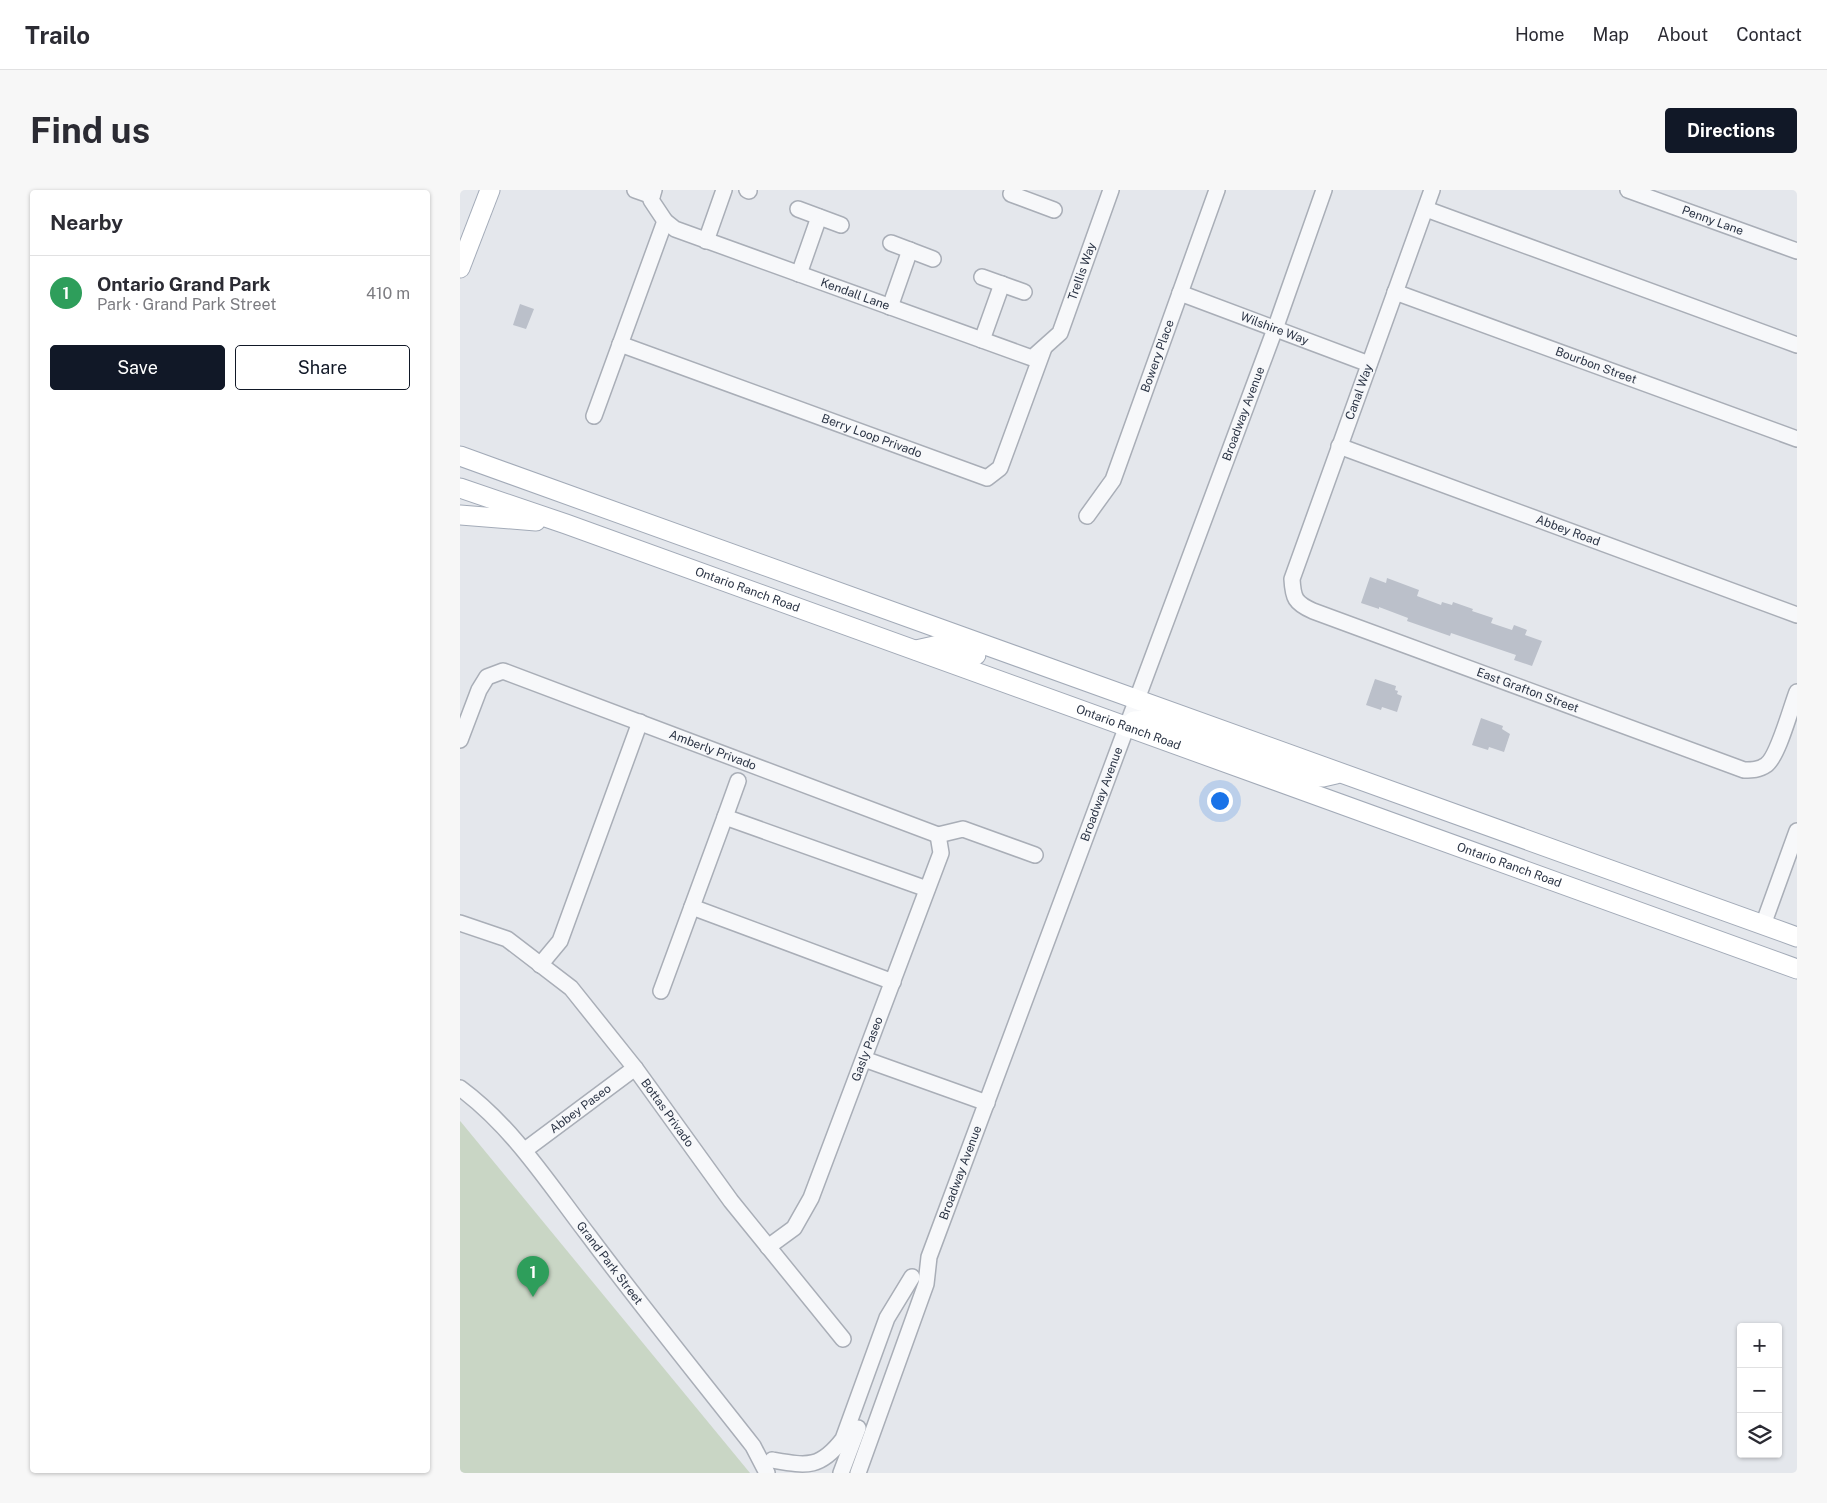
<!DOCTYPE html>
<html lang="en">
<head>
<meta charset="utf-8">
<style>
	:root { --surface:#fff; --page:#f7f7f7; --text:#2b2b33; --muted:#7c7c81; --line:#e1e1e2; --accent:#111827 }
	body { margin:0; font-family:"Public Sans",sans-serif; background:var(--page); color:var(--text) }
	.controls { position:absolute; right:15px; bottom:15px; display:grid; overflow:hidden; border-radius:5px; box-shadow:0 1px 4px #0004 }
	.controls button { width:45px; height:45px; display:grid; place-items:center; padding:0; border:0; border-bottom:1px solid var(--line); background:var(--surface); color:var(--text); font:25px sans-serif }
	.you { position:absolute; left:759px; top:610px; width:18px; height:18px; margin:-12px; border:4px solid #fff; border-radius:50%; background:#1a73e8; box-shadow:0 0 0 8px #1a73e833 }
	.badge { display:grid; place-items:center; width:32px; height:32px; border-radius:50%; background:var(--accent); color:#fff; font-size:16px; font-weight:700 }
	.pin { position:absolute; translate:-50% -41px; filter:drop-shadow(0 1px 2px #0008) }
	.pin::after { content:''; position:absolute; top:26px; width:18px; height:15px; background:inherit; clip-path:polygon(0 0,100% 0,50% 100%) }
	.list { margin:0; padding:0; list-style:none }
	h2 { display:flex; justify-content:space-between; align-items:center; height:65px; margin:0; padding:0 20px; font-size:21px }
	h2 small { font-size:16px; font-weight:400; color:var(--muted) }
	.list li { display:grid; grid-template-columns:32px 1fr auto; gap:15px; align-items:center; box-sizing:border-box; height:75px; padding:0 20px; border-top:1px solid var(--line) }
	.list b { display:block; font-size:19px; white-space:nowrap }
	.list p { margin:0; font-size:16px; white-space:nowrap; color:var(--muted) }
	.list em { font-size:16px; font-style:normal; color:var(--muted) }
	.actions { display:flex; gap:10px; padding:15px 20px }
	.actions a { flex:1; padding:11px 0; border:1px solid var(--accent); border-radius:5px; text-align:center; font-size:18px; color:var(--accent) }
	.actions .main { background:var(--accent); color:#fff }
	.icon { flex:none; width:28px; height:28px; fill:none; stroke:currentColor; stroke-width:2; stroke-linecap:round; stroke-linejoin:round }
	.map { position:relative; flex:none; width:1337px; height:1283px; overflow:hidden; border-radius:5px }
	header { display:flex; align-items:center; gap:30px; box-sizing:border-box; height:70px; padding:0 25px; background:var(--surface); border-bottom:1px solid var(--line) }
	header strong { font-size:24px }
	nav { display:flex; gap:28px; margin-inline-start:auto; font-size:18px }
	.intro { display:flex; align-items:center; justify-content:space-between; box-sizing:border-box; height:120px; padding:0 30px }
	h1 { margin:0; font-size:35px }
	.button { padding:12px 22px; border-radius:5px; background:var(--accent); color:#fff; font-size:18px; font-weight:700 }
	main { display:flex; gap:30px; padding:0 30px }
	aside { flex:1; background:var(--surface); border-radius:5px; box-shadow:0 1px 4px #0004 }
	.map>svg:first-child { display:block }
	.green { fill:#c9d6c5 }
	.building { fill:#bbc0ca }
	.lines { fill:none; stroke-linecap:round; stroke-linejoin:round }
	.minor-casing { stroke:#a9aeb7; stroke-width:18 }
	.major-casing { stroke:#a3abb8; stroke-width:21 }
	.minor { stroke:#f7f8fa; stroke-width:15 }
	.major { stroke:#fff; stroke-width:19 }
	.labels { text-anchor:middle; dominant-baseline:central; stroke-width:4; stroke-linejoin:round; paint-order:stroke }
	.street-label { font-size:12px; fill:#2b3445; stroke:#f4f6f9 }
</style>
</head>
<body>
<header>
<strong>Trailo</strong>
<nav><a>Home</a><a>Map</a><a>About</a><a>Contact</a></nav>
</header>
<div class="intro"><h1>Find us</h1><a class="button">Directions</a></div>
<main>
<aside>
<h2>Nearby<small></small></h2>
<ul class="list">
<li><span class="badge" style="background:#2e9e5b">1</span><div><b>Ontario Grand Park</b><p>Park · Grand Park Street</p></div><em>410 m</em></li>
</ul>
<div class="actions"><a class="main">Save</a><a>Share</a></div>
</aside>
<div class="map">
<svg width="1337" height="1283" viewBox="0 0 1337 1283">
	<rect width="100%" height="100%" fill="#e4e7ec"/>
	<polygon class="green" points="0,931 1,932 290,1283 0,1283"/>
	<g class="building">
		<polygon points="60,114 74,119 66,139 53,135"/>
		<polygon points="910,387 926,393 927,388 959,400 957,406 981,415 982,412 992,415 993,412 1013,419 1012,421 1033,428 1031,433 1052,440 1054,435 1067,440 1065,445 1082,451 1072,476 1054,470 1056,465 991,443 990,446 947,431 948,428 919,417 919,419 901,413"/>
		<polygon points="915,489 936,496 935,500 938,501 937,504 942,506 937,522 922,517 921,520 906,515"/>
		<polygon points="1021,528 1043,536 1042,539 1050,544 1044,562 1029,557 1028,560 1012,555"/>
	</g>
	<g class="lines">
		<g class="minor-casing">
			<g id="minor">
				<polyline points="175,0 192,6"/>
				<path id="s1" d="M194,0L191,10L205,31L215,39L572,168L600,143L651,0"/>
				<polyline points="287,0 289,1"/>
				<path id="s2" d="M972,0L832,389C833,408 835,413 853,421L1284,580C1292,580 1299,580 1306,575C1318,567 1331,517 1337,502"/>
				<path id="s3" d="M1168,0L1337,61"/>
				<polyline points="551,4 594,20"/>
				<polyline points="338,19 381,35"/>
				<polyline points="966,19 1337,155"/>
				<polyline points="246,51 264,0"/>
				<polyline points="431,53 473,69"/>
				<polyline points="339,84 359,27"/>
				<polyline points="522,87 564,102"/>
				<path id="s4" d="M935,102L1337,249"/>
				<path id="s5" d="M720,103L909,174"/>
				<polyline points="430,117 450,60"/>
				<polyline points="522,150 542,94"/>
				<path id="s6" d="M160,154L527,288L540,278L584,158"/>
				<polyline points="134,226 205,31"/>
				<path id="s7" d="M879,256L1337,425"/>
				<path id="s8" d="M627,326L653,290L757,0"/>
				<path id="s9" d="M0,550L19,500L27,487L43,481L478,645"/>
				<polyline points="265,627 278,591"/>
				<polyline points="478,645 503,639 575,665"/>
				<polyline points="232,717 433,792"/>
				<path id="s10" d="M0,733L47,749L111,798L175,878L271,1011L383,1149"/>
				<polyline points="1303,735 1337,641"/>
				<polyline points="80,775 100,751 180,532"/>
				<polyline points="201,801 265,627 467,699"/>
				<polyline points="404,869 527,913"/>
				<path id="s11" d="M0,898C53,937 89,994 129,1046C182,1117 238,1186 293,1256L307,1283"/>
				<path id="s12" d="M65,960L175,878"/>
				<path id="s13" d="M308,1057L334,1038L351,1008L481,663L478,645"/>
				<path d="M312,1270C347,1276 360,1279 383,1249L427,1128L452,1087"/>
				<polyline points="381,1283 398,1238"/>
				<path id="s14" d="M398,1283L466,1094L469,1067L815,139L864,0"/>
			</g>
		</g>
		<g class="major-casing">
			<g id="major">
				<polyline points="0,78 30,0"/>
				<polyline points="0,266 1337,747"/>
				<path id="s15" d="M0,298L106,334L1337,779"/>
				<polyline points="0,325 76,331"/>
				<polyline points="456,460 483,454 516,465"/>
				<polyline points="667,537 674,531 688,530 850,587 863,587 876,584"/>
			</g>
		</g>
		<use href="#minor" class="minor"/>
		<use href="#major" class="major"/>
	</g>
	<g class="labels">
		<g class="street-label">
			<text stroke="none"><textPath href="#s3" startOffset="90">Penny Lane</textPath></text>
			<text stroke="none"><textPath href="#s1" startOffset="531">Trellis Way</textPath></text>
			<text stroke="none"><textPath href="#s1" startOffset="240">Kendall Lane</textPath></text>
			<text stroke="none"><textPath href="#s5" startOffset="101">Wilshire Way</textPath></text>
			<text stroke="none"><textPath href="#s8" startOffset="176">Bowery Place</textPath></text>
			<text stroke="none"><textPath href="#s4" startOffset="214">Bourbon Street</textPath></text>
			<text transform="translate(899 202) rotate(-70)">Canal Way</text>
			<text stroke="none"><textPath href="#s14" startOffset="1128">Broadway Avenue</textPath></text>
			<text stroke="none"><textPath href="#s6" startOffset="268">Berry Loop Privado</textPath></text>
			<text stroke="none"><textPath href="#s7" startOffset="244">Abbey Road</textPath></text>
			<text stroke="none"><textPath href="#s15" startOffset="305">Ontario Ranch Road</textPath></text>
			<text stroke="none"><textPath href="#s2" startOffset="684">East Grafton Street</textPath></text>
			<text stroke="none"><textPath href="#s15" startOffset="710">Ontario Ranch Road</textPath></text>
			<text stroke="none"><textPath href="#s9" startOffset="310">Amberly Privado</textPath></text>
			<text stroke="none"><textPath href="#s14" startOffset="722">Broadway Avenue</textPath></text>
			<text stroke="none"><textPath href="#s15" startOffset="1115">Ontario Ranch Road</textPath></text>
			<text stroke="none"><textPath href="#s13" startOffset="226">Gasly Paseo</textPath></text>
			<text stroke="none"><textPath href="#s12" startOffset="69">Abbey Paseo</textPath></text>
			<text stroke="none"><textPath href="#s10" startOffset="288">Bottas Privado</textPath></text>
			<text stroke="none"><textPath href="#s14" startOffset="318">Broadway Avenue</textPath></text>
			<text stroke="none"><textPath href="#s11" startOffset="231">Grand Park Street</textPath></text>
		</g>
	</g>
</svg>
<div class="controls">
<button>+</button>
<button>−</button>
<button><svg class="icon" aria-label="layers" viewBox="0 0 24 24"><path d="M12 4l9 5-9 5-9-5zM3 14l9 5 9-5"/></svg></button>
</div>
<div class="you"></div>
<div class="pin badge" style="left:73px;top:1107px;background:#2e9e5b">1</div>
</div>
</main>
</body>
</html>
